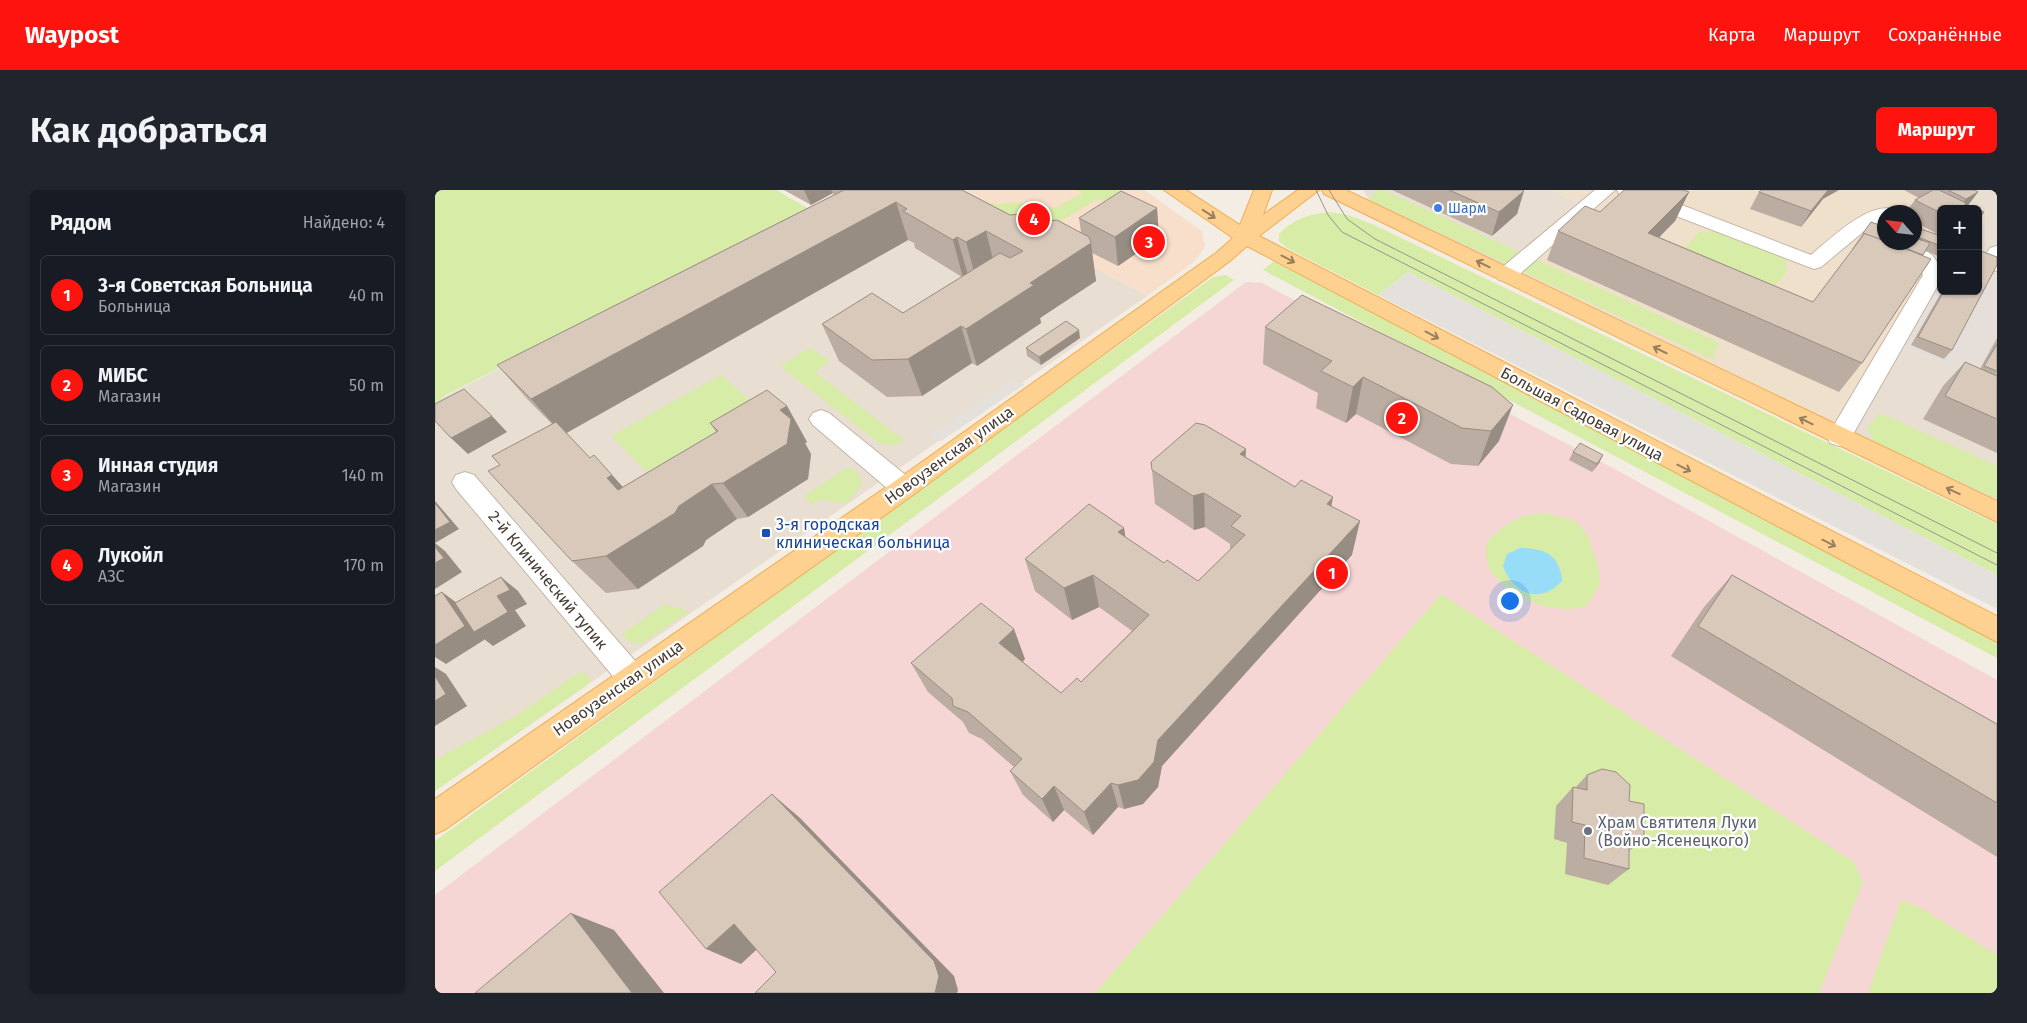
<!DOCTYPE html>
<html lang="ru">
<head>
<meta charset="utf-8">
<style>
	:root { --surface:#171b24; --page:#20242c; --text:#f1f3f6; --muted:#9ea1a6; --line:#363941; --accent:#ff130f }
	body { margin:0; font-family:"Fira Sans",sans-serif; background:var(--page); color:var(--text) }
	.controls { position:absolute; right:15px; top:15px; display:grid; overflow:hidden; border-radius:8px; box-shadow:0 1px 4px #0004 }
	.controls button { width:45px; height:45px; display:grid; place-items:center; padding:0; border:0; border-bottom:1px solid var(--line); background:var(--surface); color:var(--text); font:25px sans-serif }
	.compass { position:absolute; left:1442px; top:15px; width:45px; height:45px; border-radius:50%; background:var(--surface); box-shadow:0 1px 4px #0004; rotate:297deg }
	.you { position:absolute; left:1074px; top:410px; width:18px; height:18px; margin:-12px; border:4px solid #fff; border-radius:50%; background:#1a73e8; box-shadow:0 0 0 8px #1a73e833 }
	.badge { display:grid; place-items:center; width:32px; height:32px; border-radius:50%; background:var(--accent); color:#fff; font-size:16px; font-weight:700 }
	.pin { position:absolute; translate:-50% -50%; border:2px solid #fff; box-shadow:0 1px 5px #0006 }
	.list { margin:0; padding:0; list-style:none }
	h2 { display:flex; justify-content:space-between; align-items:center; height:65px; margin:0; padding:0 20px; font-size:21px }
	h2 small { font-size:16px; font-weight:400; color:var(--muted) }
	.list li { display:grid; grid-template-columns:32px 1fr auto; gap:15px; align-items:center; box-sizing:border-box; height:80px; margin:0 10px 10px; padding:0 10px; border:1px solid var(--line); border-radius:8px }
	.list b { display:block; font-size:19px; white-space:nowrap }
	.list p { margin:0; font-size:16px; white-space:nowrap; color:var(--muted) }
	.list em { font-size:16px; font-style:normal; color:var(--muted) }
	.map { position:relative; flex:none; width:1562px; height:803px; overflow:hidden; border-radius:8px }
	header { display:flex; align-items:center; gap:30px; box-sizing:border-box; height:70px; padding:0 25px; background:var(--accent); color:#fff }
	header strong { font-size:24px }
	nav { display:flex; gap:28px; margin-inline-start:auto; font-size:18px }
	.intro { display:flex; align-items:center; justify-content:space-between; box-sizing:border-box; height:120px; padding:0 30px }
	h1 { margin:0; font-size:35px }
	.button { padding:12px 22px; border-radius:8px; background:var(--accent); color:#fff; font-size:18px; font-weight:700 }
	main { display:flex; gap:30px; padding:0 30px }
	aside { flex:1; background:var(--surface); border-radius:8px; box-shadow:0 1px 4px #0004 }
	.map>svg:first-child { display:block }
	.residential { fill:#e8ded1 }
	.commercial { fill:#f8dfcc }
	.industrial { fill:#e5ded9 }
	.education { fill:#eee0cb }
	.medical { fill:#f6d5d5 }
	.green { fill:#d7eda7 }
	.parking { fill:#e4e0dc }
	.water { fill:#98ddf8 }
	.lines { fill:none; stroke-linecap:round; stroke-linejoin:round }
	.minor-casing { stroke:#c3b6a8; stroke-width:2 }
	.major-casing { stroke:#f0ad55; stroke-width:2 }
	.minor { fill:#fff; fill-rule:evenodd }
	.major { fill:#ffd191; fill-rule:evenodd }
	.tram { stroke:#949494; stroke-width:1 }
	.wall { fill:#bbada1 }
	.shaded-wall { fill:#988d83 }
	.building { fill:#d9c9bb; stroke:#988d83 }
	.oneway { stroke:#997f5d }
	.shop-dot { fill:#3f7fe0; stroke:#fff; stroke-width:2 }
	.transit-dot { fill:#1a4fb4; stroke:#fff; stroke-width:2 }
	.worship-dot { fill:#6b7280; stroke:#fff; stroke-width:2 }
	.labels { text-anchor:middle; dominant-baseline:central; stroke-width:4.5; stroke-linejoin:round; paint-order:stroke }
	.far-shop-label { font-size:14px; fill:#366cbe; stroke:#fff; text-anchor:start }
	.street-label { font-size:16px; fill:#463c33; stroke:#fff }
	.transit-label { font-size:16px; fill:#164399; stroke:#fff; text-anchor:start }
	.worship-label { font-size:16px; fill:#5b616d; stroke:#fff; text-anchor:start }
</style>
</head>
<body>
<header>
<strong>Waypost</strong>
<nav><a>Карта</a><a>Маршрут</a><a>Сохранённые</a></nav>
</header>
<div class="intro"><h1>Как добраться</h1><a class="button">Маршрут</a></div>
<main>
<aside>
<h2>Рядом<small>Найдено: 4</small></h2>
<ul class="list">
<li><span class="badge">1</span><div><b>3-я Советская Больница</b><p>Больница</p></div><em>40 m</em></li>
<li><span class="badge">2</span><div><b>МИБС</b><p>Магазин</p></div><em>50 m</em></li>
<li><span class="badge">3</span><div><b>Инная студия</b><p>Магазин</p></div><em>140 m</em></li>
<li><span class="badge">4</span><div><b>Лукойл</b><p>АЗС</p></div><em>170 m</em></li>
</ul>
</aside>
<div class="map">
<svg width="1562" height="803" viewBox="0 0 1562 803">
	<rect width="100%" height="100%" fill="#f4ede3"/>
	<g class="residential">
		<polygon points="928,0 1115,0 1156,19 1082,84 935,12"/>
		<polygon points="1512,0 1562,0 1562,74 1543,66 1543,40 1554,23"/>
		<polygon points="391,10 601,46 712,106 0,601 0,227 12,220 7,208"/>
		<polygon points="1452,150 1562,199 1562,311 1398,234"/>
	</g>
	<polygon class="commercial" points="514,0 709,0 767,41 770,56 760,71 712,106"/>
	<polygon class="industrial" points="1446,29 1450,52 1506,51 1506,101 1543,101 1562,74 1562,199 1452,150 1434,47"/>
	<polygon class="education" points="1115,0 1512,0 1555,23 1543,40 1543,19 1506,19 1506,51 1480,42 1480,22 1450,22 1434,47 1502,75 1398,234 1082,84 1156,19"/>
	<polygon class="medical" points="811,92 827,93 1176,277 1562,490 1562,803 0,803 0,705"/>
	<g class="green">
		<polygon points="0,0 341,0 374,19 7,207 12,220 0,227"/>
		<polygon points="643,0 681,0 694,8 685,12 661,10 601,46 542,9 561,14 580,12 610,18 622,17 647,3"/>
		<polygon points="940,0 948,0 1283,152 1278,170 936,11"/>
		<path d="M894,22L913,25L937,34L1562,334V385L973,82L943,105L852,58L844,51V44C860,28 872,25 894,22Z"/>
		<polygon points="1264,42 1288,42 1352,70 1350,84 1328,109 1237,72"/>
		<polygon points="839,71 1562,447 1562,468 828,80"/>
		<polygon points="791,85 799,90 0,681 0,651 778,87"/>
		<polygon points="375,158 395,171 380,182 470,251 459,255 445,254 345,176"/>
		<polygon points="286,185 332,225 221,291 176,246"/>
		<polygon points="1445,223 1562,276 1562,309 1440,252 1432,238"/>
		<polygon points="413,277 420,281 427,290 424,299 410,314 385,309 377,315 369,306"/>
		<path d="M1109,323L1139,330L1153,345L1164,379L1165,394L1152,416C1119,426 1075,409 1055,380C1051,374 1051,361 1051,354C1066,335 1085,324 1109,323Z"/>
		<polygon points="1006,404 1419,672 1428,692 1384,803 660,803"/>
		<polygon points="230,414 254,421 208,453 198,453 186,445"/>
		<polygon points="145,482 152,485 156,492 0,601 0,570 84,524"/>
		<polygon points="1466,710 1486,718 1562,765 1562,803 1433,803"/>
	</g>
	<g class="parking">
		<polygon points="973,82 1562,385 1562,419 943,105"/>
		<polygon points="575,191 590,194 506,251 493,246"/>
	</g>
	<path class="water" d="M1085,358C1109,358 1125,365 1127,391C1105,415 1078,404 1068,376L1072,364Z"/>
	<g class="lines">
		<g class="minor-casing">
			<g id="minor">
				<polygon points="1160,0 1180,0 1078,90 1071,91 1064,90 1061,85 1064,80"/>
				<path d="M1182,0H1208L1376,65C1394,50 1432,13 1457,19L1459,22H1450V31L1428,42L1386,77L1379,79L1184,4Z"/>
				<path d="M1450,47V52C1476,52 1506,57 1506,90L1413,253L1404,256L1395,253L1392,247L1488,85L1483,74L1447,56L1444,52Z"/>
				<polygon points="1562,56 1562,81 1548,77 1545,73 1555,58"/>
				<polygon points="386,220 394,223 478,291 482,298 478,305 469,308 460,305 378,235 374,229 378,223"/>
				<polygon points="30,282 39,285 207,479 212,488 207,497 197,501 187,497 21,299 17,292 21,285"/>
			</g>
		</g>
		<g class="major-casing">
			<g id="major">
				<polygon points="729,0 751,0 805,35 819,0 837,0 828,25 863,0 884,0 824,46 1562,426 1562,452 812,56 795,71 478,305 11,639 0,644 0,609 460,291 781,63 798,48"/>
				<polygon points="887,0 911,0 1562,311 1562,332 889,4"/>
			</g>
		</g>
		<use href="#minor" class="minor"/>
		<use href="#major" class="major"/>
		<g class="tram">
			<polyline points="881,0 893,25 907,42 1562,375"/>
			<polyline points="894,0 912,29 940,49 1562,363"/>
		</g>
	</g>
	<g class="wall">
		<polygon points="349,0 527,0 575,25 612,31 646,42 644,28 722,18 724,48 683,76 657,63 661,91 605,128 606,133 542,176 537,173 487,206 452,207 404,171 387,134 468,123 527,87 480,58 479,53 473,50 131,243 155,268 177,285 188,297 281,242 275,233 352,216 372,252 370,253 376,264 373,289 313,327 302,329 271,350 268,356 203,399 171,403 137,371 65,275 117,234 95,212 62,175 398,5 398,3 376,15"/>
		<polygon points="957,0 1087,0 1082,24 1057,46"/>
		<polygon points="1469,0 1540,0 1543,2 1532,16 1506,19 1506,46 1480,32 1480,22 1471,22 1480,10 1484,8"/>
		<polygon points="1254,2 1240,31 1224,47 1378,112 1418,60 1417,59 1436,32 1445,35 1450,28 1450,52 1480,52 1480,37 1506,46 1506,67 1490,61 1427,173 1404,202 1112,70 1123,41 1165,22"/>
		<polygon points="1324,2 1388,9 1366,37 1315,19"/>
		<polygon points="1507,101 1543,101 1517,160 1509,169 1476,155"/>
		<polygon points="830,137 1057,197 1064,251 1043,276 1016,274 921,224 911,233 881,218 883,203 828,174"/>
		<polygon points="645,148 606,175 592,166 591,158"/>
		<polygon points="1562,148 1562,263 1488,229 1508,196 1530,172 1545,179"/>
		<polygon points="1138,262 1168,265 1164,273 1157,282 1134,270"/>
		<polygon points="810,267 860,297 896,316 917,365 727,576 723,597 708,614 689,619 683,617 658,645 629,620 618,632 588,605 575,581 579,577 547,549 534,543 528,532 493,502 476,473 590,469 588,472 626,503 646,492 697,441 664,417 637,430 600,401 590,369 689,338 690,347 729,373 763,391 795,360 795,354 770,337 759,340 720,314 717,280"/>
		<polygon points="1297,385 1562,534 1562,667 1236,466 1269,417"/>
		<polygon points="1152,585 1194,611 1209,650 1194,661 1194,679 1173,695 1130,684 1132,653 1119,649 1121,616 1138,597 1140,598"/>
	</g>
	<g class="shaded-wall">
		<polygon points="369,0 396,0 398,3 376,15"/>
		<polygon points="1393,0 1404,0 1388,9 1366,37 1376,21"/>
		<polygon points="1089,1 1082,24 1057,46 1064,22"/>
		<polygon points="1254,2 1240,31 1200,72 1213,43"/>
		<polygon points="1543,2 1531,18 1523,19 1531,9"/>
		<polygon points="461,12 473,50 128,245 96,209"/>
		<polygon points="722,18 724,48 683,76 680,47"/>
		<polygon points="551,41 560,78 541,89 531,52"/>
		<polygon points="522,47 533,85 528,88 518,50"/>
		<polygon points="656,53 661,91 605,128 606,133 542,176 531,139 595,93"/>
		<polygon points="526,136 537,173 487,206 473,169"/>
		<polygon points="644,140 645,148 606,175 604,167"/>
		<polygon points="928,187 921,224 911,233 918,197"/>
		<polygon points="1078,215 1064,251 1043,276 1056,241"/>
		<polygon points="352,216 372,252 370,253 376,264 373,289 313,327 288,293 345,220"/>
		<polygon points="57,226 72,242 33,264 16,248"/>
		<polygon points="811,259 809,294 805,264"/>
		<polygon points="1168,265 1164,273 1157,282 1162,274"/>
		<polygon points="177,285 207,319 202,323 172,288"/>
		<polygon points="277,294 302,329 271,350 268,356 203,399 171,366 244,316"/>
		<polygon points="769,303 770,337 759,340 758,306"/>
		<polygon points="898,307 892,341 892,314"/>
		<polygon points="0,311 24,339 0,353 10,361 27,382 0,399"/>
		<polygon points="925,331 917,365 727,576 723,597 708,614 689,619 683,595 723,550"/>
		<polygon points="689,338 694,371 683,342"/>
		<polygon points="658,385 664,417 637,430 629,398"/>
		<polygon points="66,387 83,401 92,414 80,420 91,436 58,456 49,449 49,450 11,474 0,467 0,455 7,402 26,416 62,406"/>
		<polygon points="579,439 590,469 576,483 564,453"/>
		<polygon points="0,477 11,484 32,516 0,536"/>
		<polygon points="676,593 683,617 658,645 649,622"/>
		<polygon points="619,596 629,620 618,632 607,609"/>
		<polygon points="337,604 365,628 519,786 523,800 522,803 500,803"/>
		<polygon points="136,723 179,740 229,803 197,803"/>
		<polygon points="299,734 332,750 306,774 271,759"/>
	</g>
	<g class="building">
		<polygon points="409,0 527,0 575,25 597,23 612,31 622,30 654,47 656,53 595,93 599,95 531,139 526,136 473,169 437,170 387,134 437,103 468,123 565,63 575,68 588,61 551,41 531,52 522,47 518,50 468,21 472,19 461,12 96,209 62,175"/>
		<polygon points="1014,0 1087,0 1089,1 1064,22"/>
		<polygon points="1189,0 1248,0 1254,2 1213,43 1378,112 1430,43 1450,51 1450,52 1454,52 1496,69 1427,173 1123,41 1150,16 1165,22"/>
		<polygon points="1326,0 1393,0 1376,21 1324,2"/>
		<polygon points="1498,0 1504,0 1531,13 1527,19 1506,19 1506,23 1480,10"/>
		<polygon points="1513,0 1540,0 1543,2 1531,9"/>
		<polygon points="686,1 722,18 680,47 644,28"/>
		<polygon points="1530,15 1539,19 1527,19"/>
		<polygon points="1543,20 1549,22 1543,30"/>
		<polygon points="1450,28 1450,36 1446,34"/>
		<polygon points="1436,32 1450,37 1450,51 1428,43"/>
		<polygon points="1480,37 1506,46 1506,56 1480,46"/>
		<polygon points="1480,48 1495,53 1488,65 1455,52 1480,52"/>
		<polygon points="1543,60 1562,67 1562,75 1517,160 1483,147 1509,101 1543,101"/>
		<polygon points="867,105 1057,197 1078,215 1056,241 1027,238 928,187 918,197 886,181 897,171 830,137"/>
		<polygon points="631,131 644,140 604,167 591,158"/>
		<polygon points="1562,154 1562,181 1549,176"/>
		<polygon points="1530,172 1562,186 1562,229 1510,206"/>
		<polygon points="29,199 57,226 16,248 0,231 0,214"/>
		<polygon points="332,200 352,216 345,220 356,229 352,254 288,293 277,294 244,316 240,323 171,366 137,371 53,281 65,275 57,266 121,232 155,268 159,265 177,285 172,288 183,300 283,241 275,233"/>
		<polygon points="761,233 770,235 811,259 805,264 860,297 866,290 898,307 892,314 925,331 723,550 719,572 703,590 683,595 676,593 649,622 619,596 607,609 575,581 587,569 533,522 518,516 517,508 476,473 546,413 579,439 564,453 626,503 642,488 646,492 714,425 658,385 629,398 590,369 654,314 689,338 683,342 729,373 732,370 763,391 810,345 796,336 806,326 769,303 758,306 717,280 716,272"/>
		<polygon points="1145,253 1168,265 1162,274 1138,262"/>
		<polygon points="0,313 15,332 0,340"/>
		<polygon points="0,357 9,368 0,373"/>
		<polygon points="1297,385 1562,534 1562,613 1263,436"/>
		<polygon points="66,387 75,400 62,406 73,422 39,442 20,413"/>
		<polygon points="7,402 30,436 0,455 0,406"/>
		<polygon points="0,486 11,504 0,511"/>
		<polygon points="1167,579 1181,582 1195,595 1194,611 1209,614 1209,650 1194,646 1194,679 1149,668 1150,635 1137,632 1138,597 1152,600 1152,585"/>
		<polygon points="337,604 499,771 504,786 500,803 320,803 341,782 299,734 271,759 224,702"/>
		<polygon points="136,723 197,803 40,803"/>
	</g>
	<defs><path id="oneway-shaft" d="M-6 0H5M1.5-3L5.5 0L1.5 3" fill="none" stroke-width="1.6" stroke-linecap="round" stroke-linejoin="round" transform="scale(1.25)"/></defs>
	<g class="oneway">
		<use href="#oneway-shaft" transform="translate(774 24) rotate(33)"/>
		<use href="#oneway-shaft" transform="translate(853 69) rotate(28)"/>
		<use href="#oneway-shaft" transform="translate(1048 74) rotate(-154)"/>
		<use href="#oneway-shaft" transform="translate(997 145) rotate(28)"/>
		<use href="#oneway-shaft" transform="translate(1225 160) rotate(-154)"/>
		<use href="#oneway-shaft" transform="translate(1371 231) rotate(-154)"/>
		<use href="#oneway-shaft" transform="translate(1249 278) rotate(27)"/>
		<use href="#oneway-shaft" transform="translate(1518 301) rotate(-155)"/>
		<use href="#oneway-shaft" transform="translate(1394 353) rotate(27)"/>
	</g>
	<circle class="shop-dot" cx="1003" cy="18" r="5"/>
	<rect class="transit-dot" x="326" y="338" width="10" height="10" rx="2.5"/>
	<circle class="worship-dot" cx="1153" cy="641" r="5"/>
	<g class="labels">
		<g class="far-shop-label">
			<text x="1013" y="18">Шарм</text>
		</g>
		<g class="street-label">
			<text transform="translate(1147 224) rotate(28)">Большая Садовая улица</text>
			<text transform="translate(514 265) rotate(-36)">Новоузенская улица</text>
			<text transform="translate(113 390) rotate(50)">2-й Клинический тупик</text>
			<text transform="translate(183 498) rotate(-35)">Новоузенская улица</text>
		</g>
		<g class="transit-label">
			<text x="341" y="334">3-я городская<tspan x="341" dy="18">клиническая больница</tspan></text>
		</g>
		<g class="worship-label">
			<text x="1163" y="632">Храм Cвятителя Луки<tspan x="1163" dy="18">(Войно-Ясенецкого)</tspan></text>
		</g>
	</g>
</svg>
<div class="controls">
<button>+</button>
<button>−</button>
</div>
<svg class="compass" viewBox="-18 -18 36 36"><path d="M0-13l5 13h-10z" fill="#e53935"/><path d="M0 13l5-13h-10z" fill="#9ea1a6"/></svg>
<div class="you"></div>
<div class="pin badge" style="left:897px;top:383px">1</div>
<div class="pin badge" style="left:967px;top:228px">2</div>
<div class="pin badge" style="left:714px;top:52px">3</div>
<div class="pin badge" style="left:599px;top:29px">4</div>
</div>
</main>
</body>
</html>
